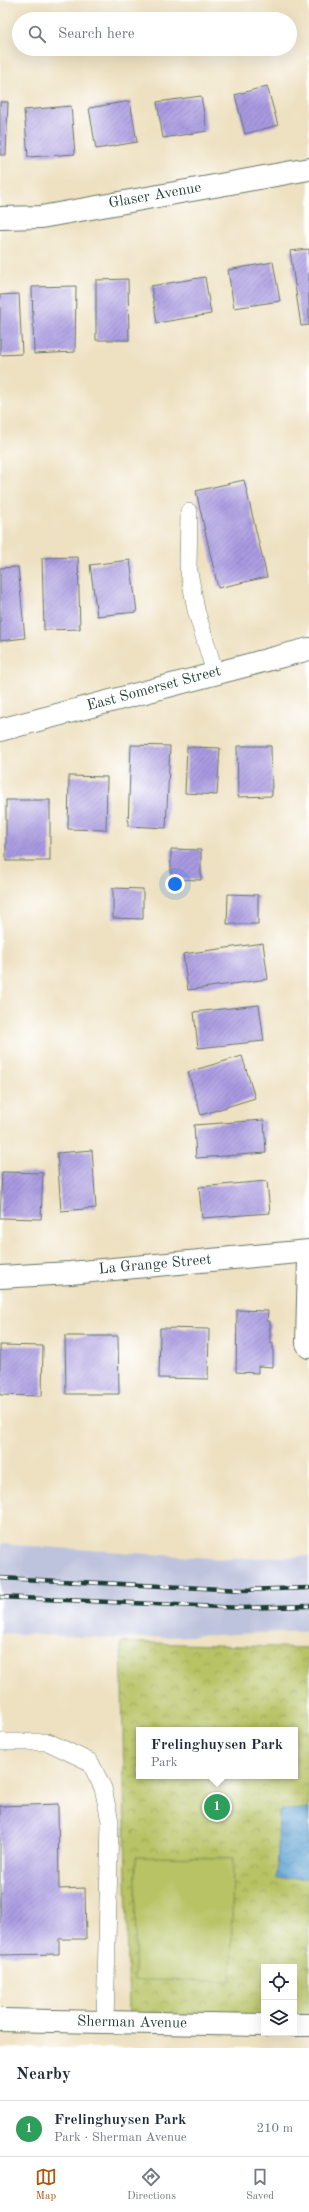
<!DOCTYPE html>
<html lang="en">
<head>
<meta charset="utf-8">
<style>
	:root { --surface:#fff; --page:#f2f2f3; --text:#1f2937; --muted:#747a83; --line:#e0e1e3; --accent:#b45309 }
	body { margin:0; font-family:"Old Standard TT",serif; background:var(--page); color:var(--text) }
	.controls { position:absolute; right:12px; bottom:12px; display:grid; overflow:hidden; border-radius:0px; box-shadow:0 4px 16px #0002 }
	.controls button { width:36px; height:36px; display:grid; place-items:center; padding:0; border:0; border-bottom:1px solid var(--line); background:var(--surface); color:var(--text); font:20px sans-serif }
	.you { position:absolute; left:175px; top:884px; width:14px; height:14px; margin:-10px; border:3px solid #fff; border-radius:50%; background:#1a73e8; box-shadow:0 0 0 6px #1a73e833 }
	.badge { display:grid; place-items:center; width:26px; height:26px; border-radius:50%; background:var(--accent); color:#fff; font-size:13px; font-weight:700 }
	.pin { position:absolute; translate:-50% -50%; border:2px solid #fff; box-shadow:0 1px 4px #0006 }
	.popup { position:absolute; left:136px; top:1727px; width:162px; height:52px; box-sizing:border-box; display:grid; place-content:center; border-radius:0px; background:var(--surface); filter:drop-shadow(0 1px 3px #0005); font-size:13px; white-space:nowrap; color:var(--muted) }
	.popup b { font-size:15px; color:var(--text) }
	.popup::after { content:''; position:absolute; left:50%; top:100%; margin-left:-8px; border:8px solid transparent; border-top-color:var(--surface) }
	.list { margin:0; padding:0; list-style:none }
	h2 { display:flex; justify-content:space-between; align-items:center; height:52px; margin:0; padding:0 16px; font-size:17px }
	h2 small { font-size:13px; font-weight:400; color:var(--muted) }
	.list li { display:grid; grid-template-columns:26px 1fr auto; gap:12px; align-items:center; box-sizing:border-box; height:56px; padding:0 16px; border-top:1px solid var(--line) }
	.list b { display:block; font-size:15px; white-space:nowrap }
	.list p { margin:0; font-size:13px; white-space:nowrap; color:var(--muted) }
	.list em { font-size:13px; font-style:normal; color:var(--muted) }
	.icon { flex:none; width:22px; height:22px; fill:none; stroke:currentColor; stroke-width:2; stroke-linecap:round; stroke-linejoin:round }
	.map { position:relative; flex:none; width:309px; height:2048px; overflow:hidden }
	.search { position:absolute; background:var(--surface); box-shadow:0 4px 16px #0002; left:12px; right:12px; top:12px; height:44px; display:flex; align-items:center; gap:10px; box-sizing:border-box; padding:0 14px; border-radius:22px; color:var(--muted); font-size:15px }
	.sheet { height:108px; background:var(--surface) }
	nav { display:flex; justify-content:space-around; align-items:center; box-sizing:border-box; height:56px; border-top:1px solid var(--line); background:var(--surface); font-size:11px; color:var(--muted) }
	nav a { display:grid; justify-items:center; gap:2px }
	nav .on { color:var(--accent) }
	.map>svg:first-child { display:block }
	.industrial { fill:#bec3dd }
	.park { fill:url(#park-crowns); stroke:#6c804c; fill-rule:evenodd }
	.pitch { fill:#b8c365; stroke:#6c804c }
	.water { fill:url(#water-waves); stroke:#3e7084 }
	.building { fill:url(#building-hatch) }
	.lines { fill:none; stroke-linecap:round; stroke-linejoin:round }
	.service-casing { stroke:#677665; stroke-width:18 }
	.minor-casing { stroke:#677665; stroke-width:24 }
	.tertiary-casing { stroke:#677665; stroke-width:24 }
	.service { stroke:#fff; stroke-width:17 }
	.minor { stroke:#fff; stroke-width:22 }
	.tertiary { stroke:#fff; stroke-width:22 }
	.rail-casing { stroke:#1f3d34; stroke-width:4.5 }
	.rail { stroke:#fff; stroke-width:3; stroke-dasharray:9; stroke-linecap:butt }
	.labels { text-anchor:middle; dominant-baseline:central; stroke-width:3.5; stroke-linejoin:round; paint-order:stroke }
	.street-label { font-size:15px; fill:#1f3d34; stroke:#fff }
</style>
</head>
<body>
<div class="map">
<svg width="309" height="2048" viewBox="0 0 309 2048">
	<defs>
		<pattern id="park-crowns" width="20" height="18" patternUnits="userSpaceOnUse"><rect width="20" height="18" fill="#b8c365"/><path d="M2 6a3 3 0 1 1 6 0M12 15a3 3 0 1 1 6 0" fill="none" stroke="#95a054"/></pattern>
		<pattern id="water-waves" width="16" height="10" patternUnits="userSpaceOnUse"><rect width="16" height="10" fill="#5ea2d3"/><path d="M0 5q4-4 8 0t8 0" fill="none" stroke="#4d85ac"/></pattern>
		<pattern id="building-hatch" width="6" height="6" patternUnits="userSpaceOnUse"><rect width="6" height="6" fill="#a899e1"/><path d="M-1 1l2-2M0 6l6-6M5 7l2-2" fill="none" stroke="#887eb7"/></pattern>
	</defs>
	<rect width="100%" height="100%" fill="#fff"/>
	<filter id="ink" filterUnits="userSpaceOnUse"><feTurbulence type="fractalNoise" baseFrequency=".025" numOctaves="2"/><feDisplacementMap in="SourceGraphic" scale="8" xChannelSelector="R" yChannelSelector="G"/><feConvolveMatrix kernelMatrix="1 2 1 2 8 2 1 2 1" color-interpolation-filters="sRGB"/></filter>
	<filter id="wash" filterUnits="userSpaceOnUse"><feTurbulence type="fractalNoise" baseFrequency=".012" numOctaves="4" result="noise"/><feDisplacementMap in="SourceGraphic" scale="16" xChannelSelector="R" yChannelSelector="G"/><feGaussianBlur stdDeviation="0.9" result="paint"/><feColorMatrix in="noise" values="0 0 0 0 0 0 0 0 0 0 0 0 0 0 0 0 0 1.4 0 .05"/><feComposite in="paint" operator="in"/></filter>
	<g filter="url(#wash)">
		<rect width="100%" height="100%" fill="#eee1c1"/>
		<polygon class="industrial" points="0,1544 225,1559 309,1556 309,1631 119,1639 0,1633"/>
		<path class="park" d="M121,1642L309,1648V2020H294V1967H264V2020L129,2018ZM139,1730H295V1776H139Z"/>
		<polygon class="pitch" points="136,1857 233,1858 231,1981 135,1980"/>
		<polygon class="water" points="309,1809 309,1878 277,1879 279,1810"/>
		<g id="blocks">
			<g class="building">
				<polygon points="267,86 278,125 245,134 235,95"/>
				<polygon points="201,96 207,131 163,138 157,102"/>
				<polygon points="130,101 137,142 96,149 89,108"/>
				<polygon points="0,102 8,102 6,155 0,155"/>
				<polygon points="71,106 75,154 28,157 24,110"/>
				<polygon points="309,249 309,325 301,326 290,251"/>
				<polygon points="273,262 280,301 234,308 228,270"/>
				<polygon points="205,277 211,314 157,323 151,286"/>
				<polygon points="128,279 129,340 96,340 96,280"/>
				<polygon points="76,286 75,352 34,354 32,287"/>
				<polygon points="19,294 22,354 0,355 0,295"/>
				<polygon points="244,480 267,577 218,588 196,491"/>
				<polygon points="78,557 80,629 44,630 42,558"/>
				<polygon points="130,560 137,612 97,616 90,565"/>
				<polygon points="18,567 25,638 0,641 0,568"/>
				<polygon points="131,745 170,746 166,828 128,826"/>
				<polygon points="237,746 271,746 272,796 238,797"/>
				<polygon points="187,747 220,748 217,795 185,793"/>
				<polygon points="69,776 107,777 106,830 68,829"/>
				<rect x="6" y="800" width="44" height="61"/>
				<polygon points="171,849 201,850 201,880 171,879"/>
				<polygon points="113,888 143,889 143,919 113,918"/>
				<polygon points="228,894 258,895 258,924 227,924"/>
				<polygon points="263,943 268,979 188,990 183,954"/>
				<polygon points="259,1005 264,1041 198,1048 194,1012"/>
				<polygon points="242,1056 255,1098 201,1115 188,1072"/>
				<polygon points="264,1120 266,1153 196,1158 194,1125"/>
				<polygon points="92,1150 96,1208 61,1211 57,1153"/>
				<polygon points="2,1172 43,1173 41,1219 0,1218"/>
				<polygon points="267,1181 270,1213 202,1218 199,1187"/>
				<polygon points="237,1310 268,1311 267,1321 270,1321 270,1343 273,1343 273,1367 258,1366 258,1373 236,1372"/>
				<polygon points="160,1328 209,1329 208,1379 159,1378"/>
				<polygon points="65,1336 118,1336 119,1394 66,1394"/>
				<polygon points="0,1345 43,1346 42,1396 0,1395"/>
				<polygon points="58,1804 59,1889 85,1888 86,1939 59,1939 59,1954 0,1955 0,1806"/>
			</g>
		</g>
	</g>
	<g filter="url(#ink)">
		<use href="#blocks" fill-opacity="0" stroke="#677665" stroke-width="1"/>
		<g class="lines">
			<g class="service-casing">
				<g id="service">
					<polyline points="189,512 188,566 196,610 215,673"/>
					<polyline points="0,1742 48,1742 90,1762 103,1788 110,1821 105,2022"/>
				</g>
			</g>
			<g class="minor-casing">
				<g id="minor">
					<polyline points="0,218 41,217 309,169"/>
					<polyline points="309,1259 307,1343 309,1347"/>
					<polyline points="0,1277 70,1273 309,1251"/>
					<polyline points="0,2020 264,2025"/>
					<polyline points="294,2025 309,2025"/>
				</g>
			</g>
			<g class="tertiary-casing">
				<polyline id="tertiary" points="0,730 309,649"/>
			</g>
			<use href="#service" class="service"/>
			<use href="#minor" class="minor"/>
			<use href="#tertiary" class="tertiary"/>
			<g class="rail-casing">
				<g id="rail">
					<polyline points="0,1578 242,1590 309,1588"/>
					<polyline points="0,1597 242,1608 309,1606"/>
				</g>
			</g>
			<use href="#rail" class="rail"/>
		</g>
	</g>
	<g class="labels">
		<g class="street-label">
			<text transform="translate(155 196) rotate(-10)">Glaser Avenue</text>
			<text transform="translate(154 689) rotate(-15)">East Somerset Street</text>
			<text transform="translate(155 1265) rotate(-5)">La Grange Street</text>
			<text transform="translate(132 2023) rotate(1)">Sherman Avenue</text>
		</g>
	</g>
</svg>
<div class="controls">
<button><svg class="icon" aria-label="locate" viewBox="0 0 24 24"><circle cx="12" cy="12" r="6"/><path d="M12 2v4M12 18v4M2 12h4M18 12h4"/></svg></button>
<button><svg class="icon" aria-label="layers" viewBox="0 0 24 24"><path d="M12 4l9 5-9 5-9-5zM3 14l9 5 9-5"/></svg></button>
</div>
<div class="you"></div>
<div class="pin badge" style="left:217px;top:1807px;background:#2e9e5b">1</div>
<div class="popup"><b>Frelinghuysen Park</b>Park</div>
<div class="search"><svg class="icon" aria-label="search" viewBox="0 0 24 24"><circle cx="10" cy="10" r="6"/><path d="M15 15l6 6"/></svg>Search here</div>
</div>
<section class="sheet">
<h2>Nearby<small></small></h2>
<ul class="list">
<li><span class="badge" style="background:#2e9e5b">1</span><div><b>Frelinghuysen Park</b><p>Park · Sherman Avenue</p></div><em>210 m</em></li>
</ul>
</section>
<nav>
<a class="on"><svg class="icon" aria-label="map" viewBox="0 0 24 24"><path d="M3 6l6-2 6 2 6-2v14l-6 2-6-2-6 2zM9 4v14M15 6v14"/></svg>Map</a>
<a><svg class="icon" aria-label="directions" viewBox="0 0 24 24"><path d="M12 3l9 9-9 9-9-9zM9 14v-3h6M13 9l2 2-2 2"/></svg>Directions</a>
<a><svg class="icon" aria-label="saved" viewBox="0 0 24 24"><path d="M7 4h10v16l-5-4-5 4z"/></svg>Saved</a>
</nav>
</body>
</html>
